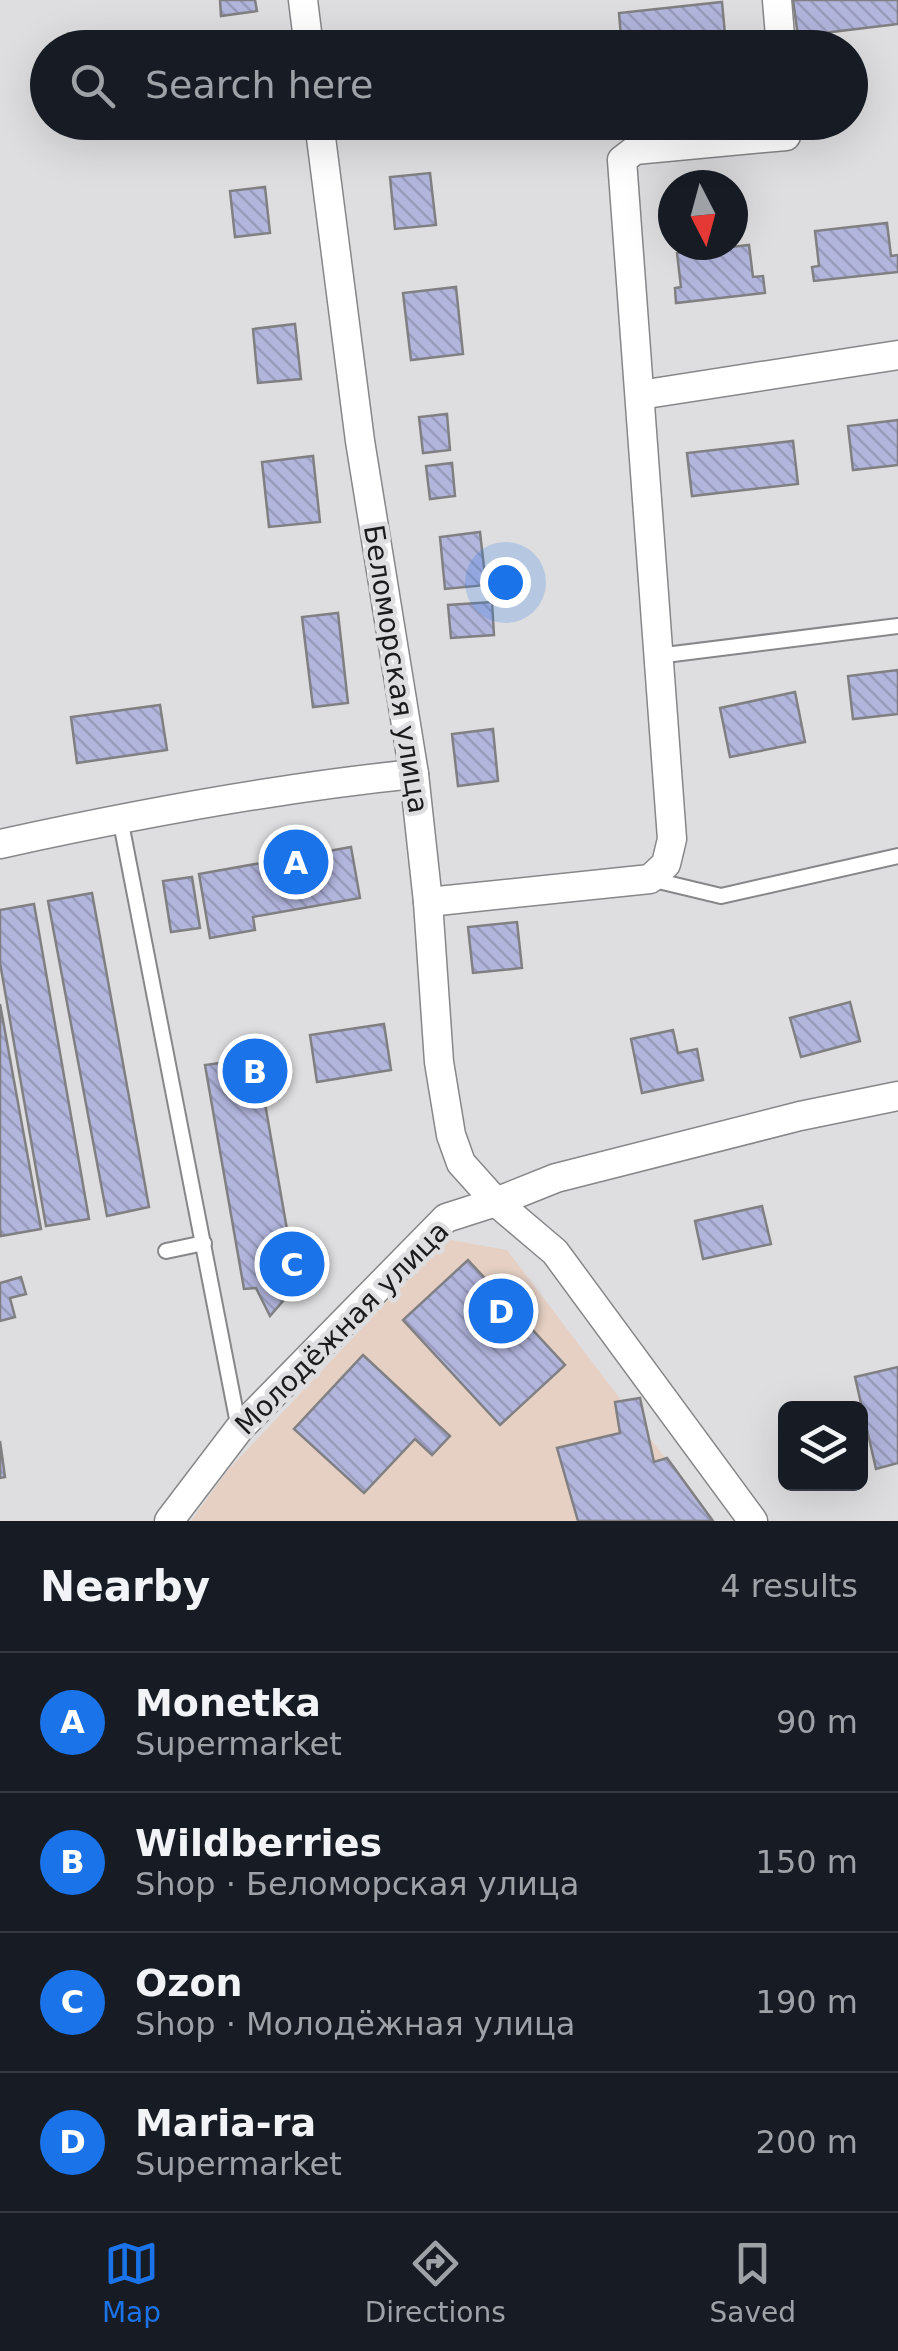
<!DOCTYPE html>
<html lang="en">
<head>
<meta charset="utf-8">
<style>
	:root { --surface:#171b24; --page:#20242c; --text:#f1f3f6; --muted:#9ea1a6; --line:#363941; --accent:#1a73e8 }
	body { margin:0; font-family:"DejaVu Sans",sans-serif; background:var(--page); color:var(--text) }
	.controls { position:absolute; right:30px; bottom:30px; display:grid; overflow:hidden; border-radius:15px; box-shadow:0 10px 40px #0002 }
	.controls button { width:90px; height:90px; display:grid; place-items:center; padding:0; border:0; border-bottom:2px solid var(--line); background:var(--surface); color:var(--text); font:50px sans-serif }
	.compass { position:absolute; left:658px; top:170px; width:90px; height:90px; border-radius:50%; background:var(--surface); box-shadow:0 10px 40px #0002; rotate:174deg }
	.you { position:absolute; left:505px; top:582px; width:35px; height:35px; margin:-25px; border:8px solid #fff; border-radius:50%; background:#1a73e8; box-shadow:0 0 0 15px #1a73e833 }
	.badge { display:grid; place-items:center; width:65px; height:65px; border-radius:50%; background:var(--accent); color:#fff; font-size:32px; font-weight:700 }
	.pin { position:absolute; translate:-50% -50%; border:5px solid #fff; box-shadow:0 2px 10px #0006 }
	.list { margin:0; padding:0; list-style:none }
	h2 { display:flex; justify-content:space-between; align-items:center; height:130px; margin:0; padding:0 40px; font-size:42px }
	h2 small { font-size:32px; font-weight:400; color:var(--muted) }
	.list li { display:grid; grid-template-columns:65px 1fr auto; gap:30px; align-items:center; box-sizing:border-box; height:140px; padding:0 40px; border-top:2px solid var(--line) }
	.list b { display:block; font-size:38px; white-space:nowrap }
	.list p { margin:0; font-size:32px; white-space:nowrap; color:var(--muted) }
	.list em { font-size:32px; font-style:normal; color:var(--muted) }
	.icon { flex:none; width:55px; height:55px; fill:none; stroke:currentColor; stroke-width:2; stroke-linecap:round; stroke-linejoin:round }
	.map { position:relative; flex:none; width:898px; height:1521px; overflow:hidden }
	.search { position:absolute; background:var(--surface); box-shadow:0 10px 40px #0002; left:30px; right:30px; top:30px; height:110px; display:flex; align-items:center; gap:25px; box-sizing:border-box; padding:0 35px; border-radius:55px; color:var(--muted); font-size:38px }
	.sheet { height:690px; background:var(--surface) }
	nav { display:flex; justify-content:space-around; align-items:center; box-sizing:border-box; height:140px; border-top:2px solid var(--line); background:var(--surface); font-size:28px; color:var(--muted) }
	nav a { display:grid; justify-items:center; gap:5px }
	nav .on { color:var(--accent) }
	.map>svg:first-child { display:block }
	.industrial { fill:#e6d0c4 }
	.building { fill:url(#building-back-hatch); stroke:#808082; stroke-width:2.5 }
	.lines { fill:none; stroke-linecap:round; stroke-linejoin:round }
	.lane-casing { stroke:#878789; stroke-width:18 }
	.street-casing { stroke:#878789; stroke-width:31 }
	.lane { stroke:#fff; stroke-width:14 }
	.street { stroke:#fff; stroke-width:28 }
	.labels { text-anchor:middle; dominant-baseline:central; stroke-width:9; stroke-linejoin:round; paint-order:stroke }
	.street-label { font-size:28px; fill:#1b1b1c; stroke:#dedee0 }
</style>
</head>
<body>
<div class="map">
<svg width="898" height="1521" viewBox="0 0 898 1521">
	<defs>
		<pattern id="building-back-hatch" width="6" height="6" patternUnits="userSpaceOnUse" patternTransform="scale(2.5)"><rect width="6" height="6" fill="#b2b5dc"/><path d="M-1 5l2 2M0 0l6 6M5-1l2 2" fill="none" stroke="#989bbc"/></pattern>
	</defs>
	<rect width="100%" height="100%" fill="#dedee0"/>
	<polygon class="industrial" points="446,1239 507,1250 713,1521 191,1521 227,1471"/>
	<g class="building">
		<polygon points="220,0 255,0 257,11 221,16"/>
		<polygon points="793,0 898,0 898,24 798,36"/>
		<polygon points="722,2 726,45 622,48 619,13"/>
		<polygon points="388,122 429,122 430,131 389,136"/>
		<polygon points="430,173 436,225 395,229 390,177"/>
		<polygon points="265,187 270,233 235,237 230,191"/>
		<polygon points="887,223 891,256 898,255 898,272 814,281 812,267 819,266 815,231"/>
		<polygon points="749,245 753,277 763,276 765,293 676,303 675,288 681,287 677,253"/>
		<polygon points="456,287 463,354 411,360 403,293"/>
		<polygon points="295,324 301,379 258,383 253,329"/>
		<polygon points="447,414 450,450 423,453 419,417"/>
		<polygon points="898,420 898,465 853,470 848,426"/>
		<polygon points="793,441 798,484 692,496 687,453"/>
		<polygon points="313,456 320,522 269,527 262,462"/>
		<polygon points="452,463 455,496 430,499 426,466"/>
		<polygon points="480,532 486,585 445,589 440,537"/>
		<polygon points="492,602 494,635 451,638 448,605"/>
		<polygon points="338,613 348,703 313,707 302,617"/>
		<polygon points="898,670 898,714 853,719 848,676"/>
		<polygon points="795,692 805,742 730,757 720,708"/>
		<polygon points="160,705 167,750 77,763 71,717"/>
		<polygon points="493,729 498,781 458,786 452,734"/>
		<polygon points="351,847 360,898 253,917 255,930 210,938 199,874"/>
		<polygon points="192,877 200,928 171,932 163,881"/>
		<polygon points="92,893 149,1207 107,1216 48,901"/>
		<polygon points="34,904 89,1219 46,1226 0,963 0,910"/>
		<polygon points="517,922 522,968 473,973 468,927"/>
		<polygon points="850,1002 860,1041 801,1057 790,1018"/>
		<polygon points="0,1004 41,1229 1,1236 0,1229"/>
		<polygon points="384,1024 391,1070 317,1082 310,1035"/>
		<polygon points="673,1030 678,1053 697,1049 703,1080 642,1093 631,1039"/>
		<polygon points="257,1058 292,1258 308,1272 270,1316 256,1288 244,1289 205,1065"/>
		<polygon points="762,1206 771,1244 703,1259 695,1221"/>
		<polygon points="468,1260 565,1365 500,1425 403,1320"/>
		<polygon points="21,1277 26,1294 10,1298 15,1317 0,1321 0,1283"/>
		<polygon points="363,1355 450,1436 432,1455 415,1439 364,1493 294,1429"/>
		<polygon points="898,1367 898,1463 876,1469 855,1377"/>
		<polygon points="640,1398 654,1462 667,1458 713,1521 578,1521 557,1448 620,1433 615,1402"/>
		<polygon points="0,1441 5,1477 0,1478"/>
	</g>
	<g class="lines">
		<g class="lane-casing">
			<g id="lane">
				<polyline points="657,656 898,626"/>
				<polyline points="120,818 239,1429"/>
				<polyline points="650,879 721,896 898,856"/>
				<polyline points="166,1251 204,1243"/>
			</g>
		</g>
		<g class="street-casing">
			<g id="street">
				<polyline points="303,0 309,48"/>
				<polyline points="777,0 781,48"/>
				<polyline points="319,122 360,441 414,774 428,902 439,1062 451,1135 461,1163 496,1202 555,1252 753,1521"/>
				<polyline points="640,395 898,355"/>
				<path d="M0,844C137,814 275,788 414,774"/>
				<polyline points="428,902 650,879 666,864 672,839 622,160 635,150 786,136 788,122"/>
				<polyline points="169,1521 239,1429 446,1218 496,1202 556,1178 800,1116 898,1096"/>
			</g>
		</g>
		<use href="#lane" class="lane"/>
		<use href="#street" class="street"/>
	</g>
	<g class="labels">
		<g class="street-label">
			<text transform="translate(396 669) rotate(81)">Беломорская улица</text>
			<text transform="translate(342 1328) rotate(-45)">Молодёжная улица</text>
		</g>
	</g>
</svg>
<div class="controls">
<button><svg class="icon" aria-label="layers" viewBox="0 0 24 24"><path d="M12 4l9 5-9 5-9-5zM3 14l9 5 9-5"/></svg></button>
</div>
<svg class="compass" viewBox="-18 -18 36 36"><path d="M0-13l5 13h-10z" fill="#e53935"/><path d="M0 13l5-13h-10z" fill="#9ea1a6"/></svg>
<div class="you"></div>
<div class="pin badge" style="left:296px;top:862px">A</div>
<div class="pin badge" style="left:255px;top:1071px">B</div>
<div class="pin badge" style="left:292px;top:1264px">C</div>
<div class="pin badge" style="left:501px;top:1311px">D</div>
<div class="search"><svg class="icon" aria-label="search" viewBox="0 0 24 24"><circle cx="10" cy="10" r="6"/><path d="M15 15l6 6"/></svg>Search here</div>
</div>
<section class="sheet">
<h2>Nearby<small>4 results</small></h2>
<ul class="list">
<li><span class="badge">A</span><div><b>Monetka</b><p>Supermarket</p></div><em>90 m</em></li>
<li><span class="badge">B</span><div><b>Wildberries</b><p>Shop · Беломорская улица</p></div><em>150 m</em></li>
<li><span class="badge">C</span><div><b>Ozon</b><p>Shop · Молодёжная улица</p></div><em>190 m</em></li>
<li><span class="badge">D</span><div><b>Maria-ra</b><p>Supermarket</p></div><em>200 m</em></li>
</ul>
</section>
<nav>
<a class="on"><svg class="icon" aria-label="map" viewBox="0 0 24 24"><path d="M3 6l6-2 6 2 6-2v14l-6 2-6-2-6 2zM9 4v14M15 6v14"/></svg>Map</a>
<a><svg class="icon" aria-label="directions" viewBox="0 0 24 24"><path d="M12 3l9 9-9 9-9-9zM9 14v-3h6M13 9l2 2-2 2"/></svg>Directions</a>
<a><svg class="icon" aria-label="saved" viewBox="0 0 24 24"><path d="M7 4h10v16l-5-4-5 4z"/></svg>Saved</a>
</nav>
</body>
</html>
